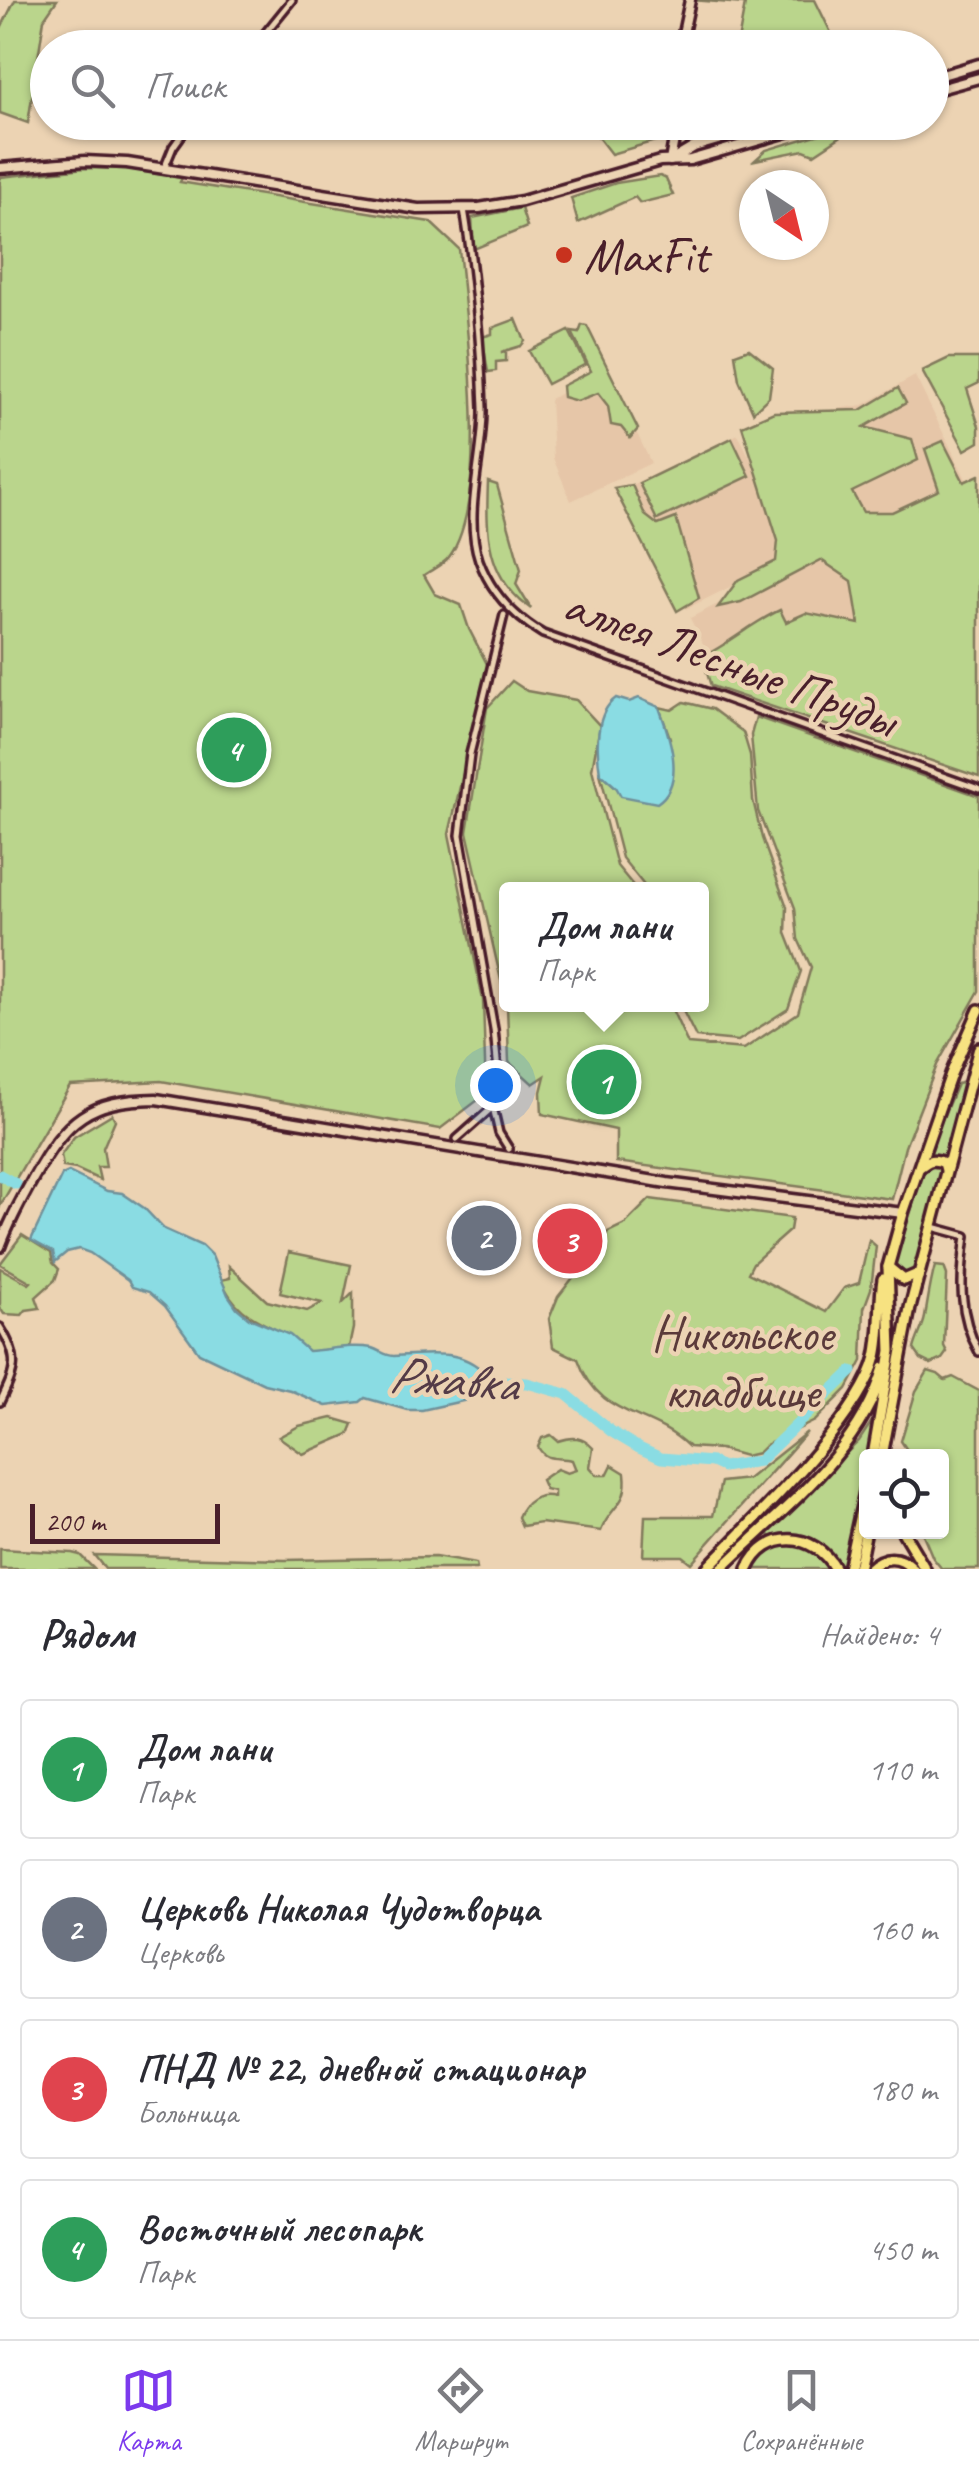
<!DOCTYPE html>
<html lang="ru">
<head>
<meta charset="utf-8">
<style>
	:root { --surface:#fff; --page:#f2f2f3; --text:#2b2b33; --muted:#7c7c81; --line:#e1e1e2; --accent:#7c3aed }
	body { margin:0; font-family:Caveat,sans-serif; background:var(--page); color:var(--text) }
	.controls { position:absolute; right:30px; bottom:30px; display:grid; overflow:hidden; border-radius:10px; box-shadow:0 2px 8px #0004 }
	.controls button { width:90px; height:90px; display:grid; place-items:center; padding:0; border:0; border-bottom:2px solid var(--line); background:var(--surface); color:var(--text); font:50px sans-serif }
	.compass { position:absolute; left:739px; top:170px; width:90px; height:90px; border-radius:50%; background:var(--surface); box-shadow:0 2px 8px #0004; rotate:145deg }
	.scale { position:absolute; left:30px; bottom:25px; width:190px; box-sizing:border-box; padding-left:10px; border:5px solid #4a1f2b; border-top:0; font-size:28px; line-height:35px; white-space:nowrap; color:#4a1f2b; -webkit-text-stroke:8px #ecd3b3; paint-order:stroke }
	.you { position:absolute; left:495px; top:1085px; width:35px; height:35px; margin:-25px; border:8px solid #fff; border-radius:50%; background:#1a73e8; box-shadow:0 0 0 15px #1a73e833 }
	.badge { display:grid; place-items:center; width:65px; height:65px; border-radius:50%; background:var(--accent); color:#fff; font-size:32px; font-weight:700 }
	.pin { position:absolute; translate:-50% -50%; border:5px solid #fff; box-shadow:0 2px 10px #0006 }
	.popup { position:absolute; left:499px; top:882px; width:210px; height:130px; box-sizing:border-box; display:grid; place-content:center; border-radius:10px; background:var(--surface); filter:drop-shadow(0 2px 8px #0005); font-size:32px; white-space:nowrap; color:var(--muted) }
	.popup b { font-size:38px; color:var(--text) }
	.popup::after { content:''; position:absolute; left:50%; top:100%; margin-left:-20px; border:20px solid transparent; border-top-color:var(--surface) }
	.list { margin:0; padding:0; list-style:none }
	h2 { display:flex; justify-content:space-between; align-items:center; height:130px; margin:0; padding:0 40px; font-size:42px }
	h2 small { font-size:32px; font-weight:400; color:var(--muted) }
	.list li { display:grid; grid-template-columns:65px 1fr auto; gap:30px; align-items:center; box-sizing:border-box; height:140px; margin:0 20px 20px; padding:0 20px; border:2px solid var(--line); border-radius:10px }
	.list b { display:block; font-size:38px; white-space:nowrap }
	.list p { margin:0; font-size:32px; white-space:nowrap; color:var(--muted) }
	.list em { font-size:32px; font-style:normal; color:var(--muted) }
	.icon { flex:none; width:55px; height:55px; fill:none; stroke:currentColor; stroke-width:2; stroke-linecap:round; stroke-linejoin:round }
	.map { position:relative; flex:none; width:979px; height:1569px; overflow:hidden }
	.search { position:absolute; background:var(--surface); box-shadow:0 2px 8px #0004; left:30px; right:30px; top:30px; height:110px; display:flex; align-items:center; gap:25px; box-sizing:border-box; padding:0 35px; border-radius:55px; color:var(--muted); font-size:38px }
	.sheet { height:770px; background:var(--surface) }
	nav { display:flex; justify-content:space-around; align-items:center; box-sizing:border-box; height:140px; border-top:2px solid var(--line); background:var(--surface); font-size:28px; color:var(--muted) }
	nav a { display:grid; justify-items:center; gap:5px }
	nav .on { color:var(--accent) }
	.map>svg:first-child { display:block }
	.built { fill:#e6c6a8 }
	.green { fill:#bad58c; stroke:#827a5c; stroke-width:2.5 }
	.water { fill:#8adce3; stroke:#709099; stroke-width:2.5 }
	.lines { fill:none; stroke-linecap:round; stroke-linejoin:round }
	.river { stroke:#8adce3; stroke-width:11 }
	.street-casing { stroke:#4a1f2b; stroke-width:12 }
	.secondary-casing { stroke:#4a1f2b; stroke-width:15 }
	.primary-casing { stroke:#4a1f2b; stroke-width:16 }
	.street { stroke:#ecd3b3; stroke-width:5 }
	.secondary { stroke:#ecd3b3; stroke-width:8 }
	.primary { stroke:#f7e281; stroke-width:9 }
	.poi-dot { fill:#c8321e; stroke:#ecd3b3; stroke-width:4 }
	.labels { text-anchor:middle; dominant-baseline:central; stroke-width:9; stroke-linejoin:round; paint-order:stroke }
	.poi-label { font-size:50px; fill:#4a1f2b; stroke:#ecd3b3; text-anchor:start }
	.street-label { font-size:50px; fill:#4a1f2b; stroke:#ecd3b3 }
	.park-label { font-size:50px; fill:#5b3a3a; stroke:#ecd3b3 }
	.water-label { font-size:52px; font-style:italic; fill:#543b47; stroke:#ecd3b3 }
</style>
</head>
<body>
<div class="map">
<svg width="979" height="1569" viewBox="0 0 979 1569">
	<rect width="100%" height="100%" fill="#ecd3b3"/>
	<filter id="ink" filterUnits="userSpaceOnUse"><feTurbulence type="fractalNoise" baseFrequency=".01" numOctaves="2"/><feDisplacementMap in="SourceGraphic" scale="20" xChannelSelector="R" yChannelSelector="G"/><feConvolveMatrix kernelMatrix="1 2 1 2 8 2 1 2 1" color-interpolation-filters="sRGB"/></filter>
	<g filter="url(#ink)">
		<g class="built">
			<polygon points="607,370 651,463 571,501 553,458 550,399"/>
			<polygon points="915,376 974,495 860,540 827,478 836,409 863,405"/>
			<polygon points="738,434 798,553 686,609 627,487"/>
			<polygon points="839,543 883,618 719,676 690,618"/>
		</g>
		<g class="green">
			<polygon points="15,0 57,0 44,19 28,123 0,113 0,30"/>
			<polygon points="691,0 815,0 838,47 737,47 745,4"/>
			<polygon points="606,123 655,123 659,140 611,154 594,132"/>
			<polygon points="843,127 849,131 814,154 804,150 755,160 766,150"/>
			<path d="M85,168L128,169L182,178L180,182L430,222L459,249C466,319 491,502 449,557C444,564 431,570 424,575L435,594L461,605L469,629L488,666L449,834L483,1000L486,1094L440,1129L161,1081L70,1086L0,1206V177Z"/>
			<polygon points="660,176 666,179 673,195 640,203 635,197 578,223 571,198 616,183"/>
			<polygon points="521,208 527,227 474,249 472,218"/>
			<polygon points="516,319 525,341 521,346 501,352 506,353 506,361 496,362 496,371 488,372 482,337 492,334 492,328"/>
			<polygon points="582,325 587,326 638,429 630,438 621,427 611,425 608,406 598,393 577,401 563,397 562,386 591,371 572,332 579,333"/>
			<polygon points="569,331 586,364 547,384 529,351"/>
			<polygon points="749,349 773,368 769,397 753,412 739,380 735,354"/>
			<polygon points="949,358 979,358 979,383 967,389 979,426 979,442 965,450 922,371"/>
			<path d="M898,388L906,403L864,427L912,439L918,460L852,492L863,512H892L939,490L925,449L943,441L964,482L979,475V777L711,686L702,657C732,642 750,624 780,610L786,622L806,613L859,624L852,581L821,560L741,602L718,607L738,580L776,561L778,541L742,426L774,412L861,410Z"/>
			<polygon points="732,438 750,476 657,520 639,483"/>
			<path d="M488,482L497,485L521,570L516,584L531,609C486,577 486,533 488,482Z"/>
			<polygon points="632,485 645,515 658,525 676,518 699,598 677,611 614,488"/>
			<polygon points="512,681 527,691 576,700 600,726 592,769 617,866 636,889 506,890 506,1002 467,832 487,708"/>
			<polygon points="684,702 712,709 743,732 750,755 753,800 762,838 787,907 786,933 801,971 788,1009 738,1041 696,1037 680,1005 702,1004 702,890 647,889 622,858 600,773 616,787 670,738 659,707 672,710"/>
			<polygon points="756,717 979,796 979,991 937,1065 905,1147 892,1199 616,1162 616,1130 542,1114 541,1092 545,1076 533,1084 509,1062 507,1005 670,1005 688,1044 744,1049 798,1013 811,967 798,939 795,908 758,811 751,735"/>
			<polygon points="961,1083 963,1086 946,1161 937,1155 927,1155 957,1084"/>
			<polygon points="112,1114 115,1120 103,1148 106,1167 97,1167 100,1180 76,1169 63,1167 61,1155 74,1137"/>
			<polygon points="935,1164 944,1174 919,1267 909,1276 902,1274 895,1263 924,1169"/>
			<path d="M650,1199L792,1218L790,1230L753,1263L748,1273L826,1312L844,1288L859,1283L869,1240L876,1246L871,1289L864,1308L862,1361L847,1389L815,1421L766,1445L758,1453L745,1456L720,1449L689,1447C648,1407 600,1421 578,1359L553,1347L549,1319L558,1297L575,1275L598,1256L608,1232L625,1224Z"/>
			<polygon points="22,1235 51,1253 53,1263 59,1269 55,1280 36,1297 40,1308 26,1310 22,1315 4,1314 0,1308 0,1268 29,1284 31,1282 0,1264"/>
			<path d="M289,1252L351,1265L343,1303L353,1293V1328L349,1347L308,1352C273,1319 242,1327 221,1280L230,1278L229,1266L267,1301L307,1311L322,1303L280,1293Z"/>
			<path d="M935,1266L944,1267L947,1275L944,1346L947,1352L942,1359L931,1364L921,1359L914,1349C917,1337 923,1328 925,1317C928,1300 930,1284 935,1266Z"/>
			<polygon points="928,1371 938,1374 945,1380 953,1377 979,1391 979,1569 942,1569 933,1558 922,1532 942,1532 942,1456 911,1456 901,1441 916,1391"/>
			<polygon points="332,1418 353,1424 349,1434 303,1454 279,1437 299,1426"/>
			<path d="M874,1418L845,1569H842C829,1539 802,1530 772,1537L765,1532L859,1441Z"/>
			<polygon points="807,1432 691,1563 682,1556 643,1556 645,1516 713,1516 721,1482 748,1479"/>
			<path d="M551,1435L558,1441C573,1436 582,1436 593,1448L590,1467L597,1475H607L612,1465L625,1473C629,1506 611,1504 601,1531L541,1523L522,1526L518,1517C524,1502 538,1492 554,1497V1491L545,1489L541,1480L557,1469L567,1473L576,1470L572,1460C557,1456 547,1463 538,1447L542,1438Z"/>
			<path d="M799,1543L818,1552L831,1569H753C765,1548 775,1544 799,1543Z"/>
			<polygon points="0,1549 72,1553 80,1555 94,1569 0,1569"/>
			<polygon points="94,1555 285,1560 435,1557 476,1564 477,1569 105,1569"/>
		</g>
		<g class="water">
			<path d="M616,698L629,702L639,698L659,707C669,735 687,783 657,803L621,796L616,787L600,773C596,748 595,713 616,698Z"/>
			<path d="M69,1172L107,1191L122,1193L144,1208L164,1229L202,1246L212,1256L228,1295L237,1308L249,1318L290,1335L308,1351C328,1350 352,1344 372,1348C380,1350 385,1356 394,1356C428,1355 464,1346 489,1378L487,1385L476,1398L422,1410H407L365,1398L360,1402L326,1406L290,1390L264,1384L199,1353L165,1306L149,1292L132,1287L128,1280L90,1253L79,1249L67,1252L55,1262L53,1252L31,1240L62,1175Z"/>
		</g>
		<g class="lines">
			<g class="river">
				<polyline points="0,1175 16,1184"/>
				<polyline points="476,1381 527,1383 566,1394 612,1432 639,1448 661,1458 712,1462 723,1467 759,1461 852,1371"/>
			</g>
			<g class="street-casing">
				<g id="street">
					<polyline points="253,48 292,0"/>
					<polyline points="164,169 173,147 191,122"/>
					<path d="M464,209C474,269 481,347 483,408C484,457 463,513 479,560C491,593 513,616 543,634L979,789"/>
					<polyline points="504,615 470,754 460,835 494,1029 499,1082 493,1107 499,1133 509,1149"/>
					<polyline points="457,1139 493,1107"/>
					<path d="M933,1227L966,1236C960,1278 958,1314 979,1352"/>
					<path d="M0,1327C20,1359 16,1369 0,1402"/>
				</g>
			</g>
			<g class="secondary-casing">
				<g id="secondary">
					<polyline points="680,48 690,0"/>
					<polyline points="932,78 979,64"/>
					<polyline points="932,91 979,78"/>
					<polyline points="674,159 694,147 779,122"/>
					<polyline points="670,161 674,139 671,122"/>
					<polyline points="0,168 85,161 127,163 418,209 479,208 522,201 660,161 690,160 822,122"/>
					<path d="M0,1247C9,1222 21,1200 34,1177C66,1119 89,1100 156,1099L667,1183L903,1213"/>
				</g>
			</g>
			<g class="primary-casing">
				<g id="primary">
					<path d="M920,1167C929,1160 933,1158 944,1163L946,1170"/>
					<polyline points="888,1267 904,1280 918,1274"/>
					<polyline points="873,1456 891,1351 888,1267 903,1213 951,1074 979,1010"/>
					<polyline points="882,1456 910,1308 979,1048"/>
					<polyline points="903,1532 925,1569"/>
					<path d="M706,1569C753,1520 860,1420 876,1357C882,1331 879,1304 883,1279"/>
					<path d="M721,1569C783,1508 859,1454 884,1368"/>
					<path d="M748,1569C766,1528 815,1532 835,1569"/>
					<polyline points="848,1569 866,1487"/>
					<polyline points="858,1569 866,1530"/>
					<path d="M869,1569C884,1555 899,1555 913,1569"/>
				</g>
			</g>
			<use href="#street" class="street"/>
			<use href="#secondary" class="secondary"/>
			<use href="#primary" class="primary"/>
		</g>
	</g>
	<circle class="poi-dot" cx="564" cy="255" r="10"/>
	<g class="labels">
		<g class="poi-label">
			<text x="584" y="255">MaxFit</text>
		</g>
		<g class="street-label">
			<text transform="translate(730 662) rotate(20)">аллея Лесные Пруды</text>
		</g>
		<g class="park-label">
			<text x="742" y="1333">Никольское<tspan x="742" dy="58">кладбище</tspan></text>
		</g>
		<g class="water-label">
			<text transform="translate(453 1379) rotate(5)">Ржавка</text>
		</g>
	</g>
</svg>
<div class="controls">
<button><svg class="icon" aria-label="locate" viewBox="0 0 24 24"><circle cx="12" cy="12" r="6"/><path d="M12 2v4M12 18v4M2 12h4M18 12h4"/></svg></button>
</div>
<svg class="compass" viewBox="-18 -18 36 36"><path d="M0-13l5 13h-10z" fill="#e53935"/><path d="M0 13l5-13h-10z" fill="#7c7c81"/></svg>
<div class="scale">200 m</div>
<div class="you"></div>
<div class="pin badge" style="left:604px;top:1082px;background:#2e9e5b">1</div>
<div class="popup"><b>Дом лани</b>Парк</div>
<div class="pin badge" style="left:484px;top:1238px;background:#6b7280">2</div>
<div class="pin badge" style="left:570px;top:1241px;background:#e0444e">3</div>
<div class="pin badge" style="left:234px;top:750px;background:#2e9e5b">4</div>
<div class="search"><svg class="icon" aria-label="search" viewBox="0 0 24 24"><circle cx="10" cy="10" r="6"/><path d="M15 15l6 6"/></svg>Поиск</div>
</div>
<section class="sheet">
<h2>Рядом<small>Найдено: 4</small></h2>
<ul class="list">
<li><span class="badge" style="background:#2e9e5b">1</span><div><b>Дом лани</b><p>Парк</p></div><em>110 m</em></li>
<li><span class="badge" style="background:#6b7280">2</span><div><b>Церковь Николая Чудотворца</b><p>Церковь</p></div><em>160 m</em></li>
<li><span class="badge" style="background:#e0444e">3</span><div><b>ПНД № 22, дневной стационар</b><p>Больница</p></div><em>180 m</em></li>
<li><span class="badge" style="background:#2e9e5b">4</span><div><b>Восточный лесопарк</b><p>Парк</p></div><em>450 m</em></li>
</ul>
</section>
<nav>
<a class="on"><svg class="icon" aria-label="map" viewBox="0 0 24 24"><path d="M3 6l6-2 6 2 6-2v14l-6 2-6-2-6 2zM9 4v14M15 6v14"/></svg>Карта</a>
<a><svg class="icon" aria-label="directions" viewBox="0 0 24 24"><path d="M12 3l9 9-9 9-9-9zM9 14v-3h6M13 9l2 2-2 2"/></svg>Маршрут</a>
<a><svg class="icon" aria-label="saved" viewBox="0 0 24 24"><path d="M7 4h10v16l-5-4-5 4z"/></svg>Сохранённые</a>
</nav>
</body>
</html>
